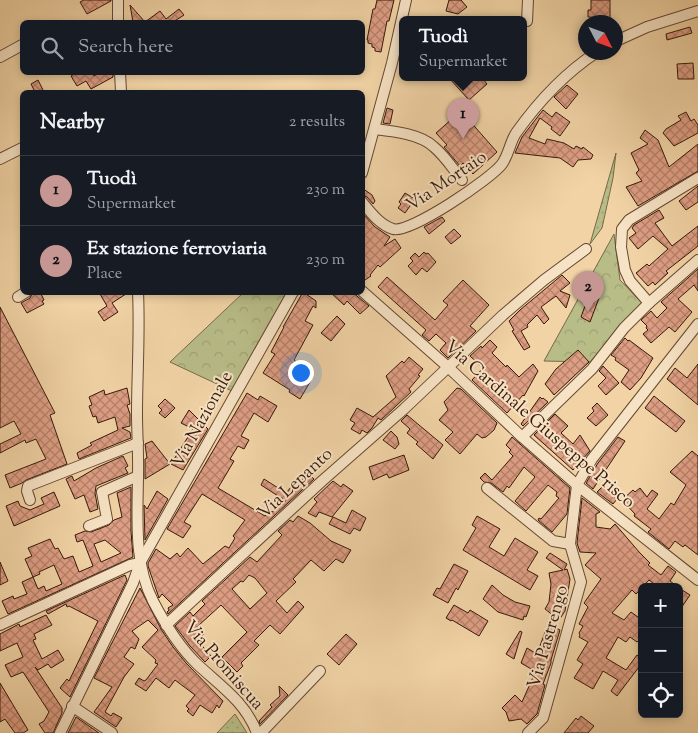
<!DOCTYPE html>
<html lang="en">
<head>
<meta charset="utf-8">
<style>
	:root { --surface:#171b24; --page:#20242c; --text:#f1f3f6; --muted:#9ea1a6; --line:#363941; --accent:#c59692 }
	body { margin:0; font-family:"Sorts Mill Goudy",serif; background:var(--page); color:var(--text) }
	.controls { position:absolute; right:15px; bottom:15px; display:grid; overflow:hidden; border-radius:8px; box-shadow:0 2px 8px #0003 }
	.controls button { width:45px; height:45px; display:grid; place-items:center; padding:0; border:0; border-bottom:1px solid var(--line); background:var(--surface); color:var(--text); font:25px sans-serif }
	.compass { position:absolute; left:578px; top:15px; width:45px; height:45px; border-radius:50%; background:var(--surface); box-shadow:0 2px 8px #0003; rotate:132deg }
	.you { position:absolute; left:300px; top:372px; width:18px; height:18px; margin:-12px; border:4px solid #fff; border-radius:50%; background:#1a73e8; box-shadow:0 0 0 8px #1a73e833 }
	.badge { display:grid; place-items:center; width:32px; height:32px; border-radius:50%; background:var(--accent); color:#111; font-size:16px; font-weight:700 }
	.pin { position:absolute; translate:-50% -41px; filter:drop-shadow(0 1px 2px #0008) }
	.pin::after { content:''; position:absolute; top:26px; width:18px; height:15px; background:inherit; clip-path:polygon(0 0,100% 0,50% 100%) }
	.popup { position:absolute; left:399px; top:16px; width:128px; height:65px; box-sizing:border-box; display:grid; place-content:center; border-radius:8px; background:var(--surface); filter:drop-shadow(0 1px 4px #0005); font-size:16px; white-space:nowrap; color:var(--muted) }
	.popup b { font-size:19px; color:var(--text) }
	.popup::after { content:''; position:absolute; left:50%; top:100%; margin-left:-10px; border:10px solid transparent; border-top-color:var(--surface) }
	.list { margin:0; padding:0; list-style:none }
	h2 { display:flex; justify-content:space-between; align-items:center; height:65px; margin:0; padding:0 20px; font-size:21px }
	h2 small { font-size:16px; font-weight:400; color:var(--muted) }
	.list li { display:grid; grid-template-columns:32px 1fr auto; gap:15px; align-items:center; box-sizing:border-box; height:70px; padding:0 20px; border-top:1px solid var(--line) }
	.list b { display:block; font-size:19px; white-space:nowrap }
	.list p { margin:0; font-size:16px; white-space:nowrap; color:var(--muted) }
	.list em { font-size:16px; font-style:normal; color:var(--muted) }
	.icon { flex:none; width:28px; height:28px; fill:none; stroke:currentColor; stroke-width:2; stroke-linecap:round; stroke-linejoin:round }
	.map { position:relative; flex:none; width:698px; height:733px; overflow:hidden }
	.search { position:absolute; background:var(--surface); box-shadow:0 2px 8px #0003; left:20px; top:20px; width:345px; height:55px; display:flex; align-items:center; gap:12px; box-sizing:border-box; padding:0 18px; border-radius:8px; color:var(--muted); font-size:19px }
	.panel { position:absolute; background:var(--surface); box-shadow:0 2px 8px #0003; left:20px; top:90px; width:345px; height:205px; border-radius:8px }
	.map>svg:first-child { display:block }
	.grass { fill:url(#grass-dots); stroke:#776a49 }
	.park { fill:url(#park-crowns); stroke:#776a49 }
	.building { fill:url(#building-cross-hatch); stroke:#36190b; fill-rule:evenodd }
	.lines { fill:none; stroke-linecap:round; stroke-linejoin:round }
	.minor-casing { stroke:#654832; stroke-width:12 }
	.minor { stroke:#f6e2c4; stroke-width:10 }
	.labels { text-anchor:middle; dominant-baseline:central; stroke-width:4; stroke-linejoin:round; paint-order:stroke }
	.street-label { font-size:18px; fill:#36190b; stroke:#f6e2c4 }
</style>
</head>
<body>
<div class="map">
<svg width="698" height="733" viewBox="0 0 698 733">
	<defs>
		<pattern id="grass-dots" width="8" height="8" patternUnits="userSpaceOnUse" patternTransform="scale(1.25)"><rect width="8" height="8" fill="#b8bc87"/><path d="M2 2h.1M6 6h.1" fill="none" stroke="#9fa173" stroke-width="1.8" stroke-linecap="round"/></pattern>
		<pattern id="park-crowns" width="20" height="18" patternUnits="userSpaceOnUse" patternTransform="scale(1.25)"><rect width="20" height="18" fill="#b8bc87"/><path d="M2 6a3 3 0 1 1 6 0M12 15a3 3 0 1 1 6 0" fill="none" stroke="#9fa173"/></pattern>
		<pattern id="building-cross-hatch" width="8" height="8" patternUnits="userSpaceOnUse" patternTransform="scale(1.25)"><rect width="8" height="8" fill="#de9e84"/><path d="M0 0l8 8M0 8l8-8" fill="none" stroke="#b5806a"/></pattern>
	</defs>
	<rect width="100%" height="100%" fill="#f1d3a5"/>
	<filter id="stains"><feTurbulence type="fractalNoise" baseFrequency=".004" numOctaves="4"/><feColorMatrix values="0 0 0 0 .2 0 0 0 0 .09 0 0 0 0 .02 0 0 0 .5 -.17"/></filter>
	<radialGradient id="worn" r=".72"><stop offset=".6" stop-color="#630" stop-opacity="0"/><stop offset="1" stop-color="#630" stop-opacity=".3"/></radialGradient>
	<g class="grass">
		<polygon points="616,153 613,178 602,228 590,244"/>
		<polygon points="235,714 247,733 217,733"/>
	</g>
	<g class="park">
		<polygon points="614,234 620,280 642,303 590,362 544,361"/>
		<polygon points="243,293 288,293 232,391 170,362"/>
	</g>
	<g class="building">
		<polygon points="84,0 111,0 111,1 87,14 80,2"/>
		<polygon points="377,0 394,0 389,21 387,21 381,52 375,51 375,48 372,47 372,44 368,43 368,40 367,40 373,9 375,9"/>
		<polygon points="449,0 461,0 467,7 458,14 446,11"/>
		<polygon points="591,0 610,0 610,18 588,17 588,10 591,10"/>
		<polygon points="130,5 145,22 160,11 166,19 179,9 184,15 173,22 133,22"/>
		<polygon points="690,27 692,33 667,40 666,34"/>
		<polygon points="693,63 694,79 678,79 677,64"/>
		<polygon points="77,72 92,72 94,76 100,72 113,72 113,77 91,89 86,81 77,86 71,76"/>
		<polygon points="449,78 482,78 487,84 469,100"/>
		<polygon points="38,80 44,92 35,92 31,84"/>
		<polygon points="567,85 578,94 566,109 554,97"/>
		<polygon points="387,108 393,110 390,124 383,123"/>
		<polygon points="543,110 552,117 556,112 570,122 560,136 551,129 552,127 540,118 529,138 545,144 547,139 564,143 574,149 576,146 582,149 583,147 593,155 591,159 578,160 573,167 560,158 515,153 522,137"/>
		<polygon points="461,111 497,152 473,174 463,163 460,166 444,147 447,145 436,133"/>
		<polygon points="686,112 691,121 694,119 698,125 698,133 674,146 663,133 666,129 681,120 678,116"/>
		<polygon points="645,130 658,140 669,167 698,144 698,171 638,206 626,187 642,181 636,173 639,170 631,153 648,144 640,138"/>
		<polygon points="698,186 698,202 686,210 679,201"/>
		<polygon points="362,188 372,195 375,201 373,204 367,197 362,195"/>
		<polygon points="405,193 415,199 405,213 398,208 401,204 399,202"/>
		<polygon points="659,210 664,218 655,223 672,246 698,226 698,246 666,271 668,273 655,285 653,282 648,286 636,273 647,264 649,266 668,249 653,236 638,249 629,238 636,233 632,228 634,225"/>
		<polygon points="362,213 375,227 390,237 384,246 395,239 401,248 380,267 378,265 370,275 371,276 362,282"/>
		<polygon points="442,217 445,221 429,234 424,227"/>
		<polygon points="454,229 461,236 451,244 445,237"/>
		<polygon points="424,252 426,254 428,253 436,262 427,272 422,268 416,275 408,266 413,261 410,258 415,253 419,257"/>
		<polygon points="698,269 698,291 694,285 678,299 692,312 675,332 669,327 651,343 643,334 648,330 646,328 647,326 641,320 651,311 657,318 667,308 661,302"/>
		<polygon points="562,275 570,283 560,291 570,295 566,308 556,296 541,307 549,319 544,324 537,315 527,325 528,327 521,331 530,347 524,350 512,331 514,330 509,321 520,310"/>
		<polygon points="387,277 435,320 448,305 443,301 463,280 489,305 470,326 476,331 448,358 440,350 446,343 436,334 429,341 422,335 426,330 378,287"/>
		<polygon points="33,292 40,292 44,300 42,301 44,304 27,313 21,303 30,298"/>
		<polygon points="101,292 129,292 112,303 118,312 104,321 98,312 107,306 100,294"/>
		<polygon points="303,292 316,301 316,308 313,306 305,321 313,325 294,360 299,364 298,368 313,377 300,399 289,392 290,390 263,373 275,354 271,352 284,327 283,327"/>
		<polygon points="330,292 352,292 369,306 360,314 347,301 344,305"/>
		<polygon points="593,296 599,298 590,322 581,317 585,306 589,307"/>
		<polygon points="0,307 55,413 50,415 67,464 26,480 22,483 10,488 5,475 46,459 36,439 26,443 25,440 0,453 0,444 21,434 14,421 0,428"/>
		<polygon points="337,316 345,324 331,341 321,333"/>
		<polygon points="625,338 628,341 629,340 653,358 641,378 630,390 621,382 629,370 615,360 616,358 611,355"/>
		<polygon points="490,340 497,347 492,353 506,367 507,365 519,377 533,364 538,371 524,396 523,395 507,413 472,380 483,368 470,356 481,346 482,348"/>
		<polygon points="578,350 589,362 554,395 545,384 556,369"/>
		<polygon points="409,357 423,369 418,375 420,376 409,389 411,392 381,420 378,418 372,428 367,433 362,430 360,434 351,429 355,423 350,420 357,408 373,417 396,397 386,376 402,361 404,363"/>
		<polygon points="698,364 698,405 667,379 675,368 687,378"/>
		<polygon points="603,366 619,383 606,395 598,386 606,378 599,371"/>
		<polygon points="127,388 130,404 127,405 130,414 130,426 122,428 130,432 131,438 79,459 77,453 92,445 90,443 118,430 115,417 98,423 96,416 93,417 89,406 92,405 89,397 104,390 105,395"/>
		<polygon points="457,388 461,389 497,423 494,430 486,437 482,438 477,434 460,454 445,440 453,432 439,420 448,410 444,402"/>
		<polygon points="247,393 258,400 260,396 277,406 268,422 254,413 241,436 249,440 244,449 238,446 230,459 234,461 218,488 265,516 270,510 272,512 286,501 261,485 264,479 286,493 291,487 293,488 308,474 314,479 168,614 167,612 169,610 168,608 173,605 162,594 159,598 148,566 148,563 156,549 170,559 177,553 180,557 188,548 203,564 225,546 229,548 235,538 233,536 245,520 202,494 184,522 191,526 183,538 167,529"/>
		<polygon points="654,396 685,421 676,432 645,408"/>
		<polygon points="540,397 542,399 543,398 548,402 523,426 521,424"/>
		<polygon points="165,399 175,408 165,418 159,413 162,410 158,406"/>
		<polygon points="597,403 608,415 596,426 587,418 594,411 592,408"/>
		<polygon points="189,410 208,429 183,470 171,464 193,429 181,423"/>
		<polygon points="555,414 568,426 561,433 573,444 580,435 590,451 573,470 534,435"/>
		<polygon points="407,415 443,445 433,459 416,444 418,442 407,433 410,429 401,421"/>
		<polygon points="391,431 397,437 399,444 395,449 383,440"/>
		<polygon points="512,437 570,488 567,514 552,532 538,520 539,518 541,519 559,498 556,496 557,492 548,485 526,511 515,501 535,477 524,467 509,488 507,486 503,492 491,483 484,482 480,478 485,473 492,480 513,456 509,452 511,450 506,445"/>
		<polygon points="618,437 625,441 593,489 586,483 598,463"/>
		<polygon points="152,441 170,464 145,479 145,459 147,458 145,444"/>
		<polygon points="692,451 698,456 698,555 685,545 683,547 675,541 669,549 648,532 651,529 634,516 635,514 622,500 633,490 635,492 640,488 647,497 652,490 658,494 647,509 659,519 671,503 674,505 686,485 670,472"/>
		<polygon points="404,455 409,470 389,478 387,474 373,480 369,467"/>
		<polygon points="123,456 128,466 125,468 128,473 96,486 95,493 98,509 90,512 84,495 75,499 66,479 72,476 74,481 96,468"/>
		<polygon points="333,481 341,487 343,484 353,491 332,517 319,512 316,517 308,513 317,502 314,499"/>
		<path d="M131,487V531L133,557L8,614L2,601L13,596L14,599L27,594L22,582L33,577L25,559L32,556L28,548L50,539L55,549L58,548L64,559L73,556L79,572L93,566L83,540L77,542L75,535L85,531L91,532L109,525L114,520L122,517L117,493ZM105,540L121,553L101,562L94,544ZM54,565L62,584L46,591L44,586L38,589L33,577L40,574L39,572Z"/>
		<polygon points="602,487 617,499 613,504 597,492"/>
		<polygon points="157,491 168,499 145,540 144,505 147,509"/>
		<polygon points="54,492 60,506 14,526 6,506 18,501 20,506 30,510 44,504 41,498"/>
		<polygon points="582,498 600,512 596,514 596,527 610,529 615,524 640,553 650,563 648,565 661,575 668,566 676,572 670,581 678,587 658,587 649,580 636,594 632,590 612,613 624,620 631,612 642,620 642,637 637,642 630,637 626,642 618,637 606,658 626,670 637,655 642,658 642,663 617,696 611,691 618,680 603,671 593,689 574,678 583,664 577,660 588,642 579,637 580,635 579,633 583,626 579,624 588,607 584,603 601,579 585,565 596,553 580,552 577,543"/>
		<polygon points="352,510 366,518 360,531 354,528 350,534 329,524 333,517 346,523"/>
		<path d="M298,516L310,523L331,541L351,550L343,563L336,559L324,571L311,560L293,579L296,582L276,601L287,613L298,601L304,607L280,634L270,625L254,641L259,645L241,663L243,666L237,672L222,657L247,632L221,605L198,626L204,634L197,640L211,656L205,662L190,646L175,626L190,612L193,616L205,604L202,601L250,557L257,562L282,535L278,531L290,520L293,522ZM249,575L255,578L267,593L250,609L232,589L241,581L243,582Z"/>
		<polygon points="477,516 500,529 489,547 504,556 515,538 538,552 527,570 538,576 530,590 463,550 476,528 472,525"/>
		<polygon points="550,553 567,564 564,570 567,569 570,579 565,611 559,620 545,609 549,602 551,584 549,573 563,570 546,558"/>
		<polygon points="0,562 8,581 0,585"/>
		<polygon points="454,564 468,571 458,590 456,588 448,603 433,595 437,588 440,589"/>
		<polygon points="125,575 127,580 70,697 60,688 67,679 69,681 98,621 69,606 67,607 66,604 48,614 46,611"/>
		<polygon points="492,585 503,595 515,602 530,606 526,617 524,616 523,620 498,612 483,599"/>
		<polygon points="140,588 161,629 173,647 186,663 223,701 219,708 217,705 212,713 200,705 193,716 187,711 189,709 186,706 195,695 175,680 169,688 156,678 146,691 135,684 139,678 144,681 146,680 158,664 155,663 156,660 142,647 158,630 148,620 132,631 139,639 135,649 131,647 124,657 134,664 124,677 105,712 111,716 113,713 122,718 116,727 94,712 112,687 94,678"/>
		<polygon points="679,588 690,595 679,611"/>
		<polygon points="454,605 468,613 470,610 488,621 479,636 452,620 451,621 446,618"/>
		<polygon points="46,615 52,625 34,634 36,639 33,640 42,659 58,650 64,660 51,668 48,664 38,670 35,667 62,708 62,713 53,733 45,733 39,724 44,721 49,712 23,672 11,677 5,665 23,657 17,643 0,651 0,634 19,624 20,627"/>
		<polygon points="548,624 560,630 551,660 551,663 543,684 545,685 537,714 527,724 521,719 509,721 506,712 502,708 515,695 522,702 534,675 531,673 533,670 521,663 527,648 537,654"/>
		<polygon points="520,631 522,632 514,659 506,654"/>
		<polygon points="346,634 357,644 339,665 327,654"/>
		<polygon points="0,683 28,730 23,733 15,733 5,719 0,722"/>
		<polygon points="279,686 288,695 260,724 259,721 272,707 270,705 280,696"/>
		<polygon points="581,716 594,726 588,733 564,733 576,718 578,720"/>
		<polygon points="76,717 99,733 68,733"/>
	</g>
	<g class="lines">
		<g class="minor-casing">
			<g id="minor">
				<polyline points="118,0 118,22"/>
				<polyline points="527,21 528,0"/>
				<polyline points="616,41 647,27 698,11"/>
				<polyline points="0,57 22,45"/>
				<polyline points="120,72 121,92"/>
				<path d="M375,129C392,131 421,134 434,147C445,156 453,169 462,180"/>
				<polyline points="0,159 22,148"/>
				<polyline points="362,173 392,63 406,0"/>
				<path d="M362,202C371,213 380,225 393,229C410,234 492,178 502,164C509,154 510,142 516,133C538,102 565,73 597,52"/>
				<polyline points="362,291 448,367 522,437 577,485 698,580"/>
				<path d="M138,292C140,333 137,373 137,414C137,429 138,444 138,459C139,505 131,558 153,601C165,624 179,647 198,665C222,687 245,702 257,733"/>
				<polyline points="18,297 26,292"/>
				<polyline points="649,303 630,281 625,270 621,247 622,229 629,220 698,178"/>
				<polyline points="522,437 592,369 624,328 649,303 698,260"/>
				<polyline points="487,488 553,541 570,544"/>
				<polyline points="30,500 27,491 28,486 138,443"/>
				<polyline points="89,526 107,519 102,492 138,476"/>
				<polyline points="0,625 130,565 140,563"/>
				<polyline points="166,625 322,481 404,409 503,315 544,280 586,249"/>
				<polyline points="72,706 112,733"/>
				<polyline points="60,733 133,583 140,563 293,292"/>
				<polyline points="261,733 320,671"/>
				<polyline points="528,733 543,718 581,582 570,544 577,485 592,459 698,324"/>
			</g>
		</g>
		<use href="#minor" class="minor"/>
	</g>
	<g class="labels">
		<g class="street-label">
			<text transform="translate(447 182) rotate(-34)">Via Mortaio</text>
			<text transform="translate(203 420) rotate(-61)">Via Nazionale</text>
			<text transform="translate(539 425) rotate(41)">Via Cardinale Giuspeppe Prisco</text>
			<text transform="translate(296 484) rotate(-43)">Via Lepanto</text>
			<text transform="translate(549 637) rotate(-74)">Via Pastrengo</text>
			<text transform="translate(223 666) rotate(49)">Via Promiscua</text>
		</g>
	</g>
	<rect width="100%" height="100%" filter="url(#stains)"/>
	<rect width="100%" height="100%" fill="url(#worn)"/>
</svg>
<div class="controls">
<button>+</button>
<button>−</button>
<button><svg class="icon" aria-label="locate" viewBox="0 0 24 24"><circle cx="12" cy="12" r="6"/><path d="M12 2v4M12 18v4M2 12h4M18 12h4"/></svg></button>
</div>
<svg class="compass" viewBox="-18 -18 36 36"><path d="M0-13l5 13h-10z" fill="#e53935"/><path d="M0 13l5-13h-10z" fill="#9ea1a6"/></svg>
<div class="you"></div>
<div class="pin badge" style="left:463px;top:139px">1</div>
<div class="popup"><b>Tuodì</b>Supermarket</div>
<div class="pin badge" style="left:588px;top:312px">2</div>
<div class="search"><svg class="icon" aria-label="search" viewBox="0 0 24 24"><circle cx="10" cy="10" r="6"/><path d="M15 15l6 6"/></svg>Search here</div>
<section class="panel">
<h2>Nearby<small>2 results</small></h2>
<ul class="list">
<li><span class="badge">1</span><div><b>Tuodì</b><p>Supermarket</p></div><em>230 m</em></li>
<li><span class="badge">2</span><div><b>Ex stazione ferroviaria</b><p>Place</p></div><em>230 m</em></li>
</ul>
</section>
</div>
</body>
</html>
